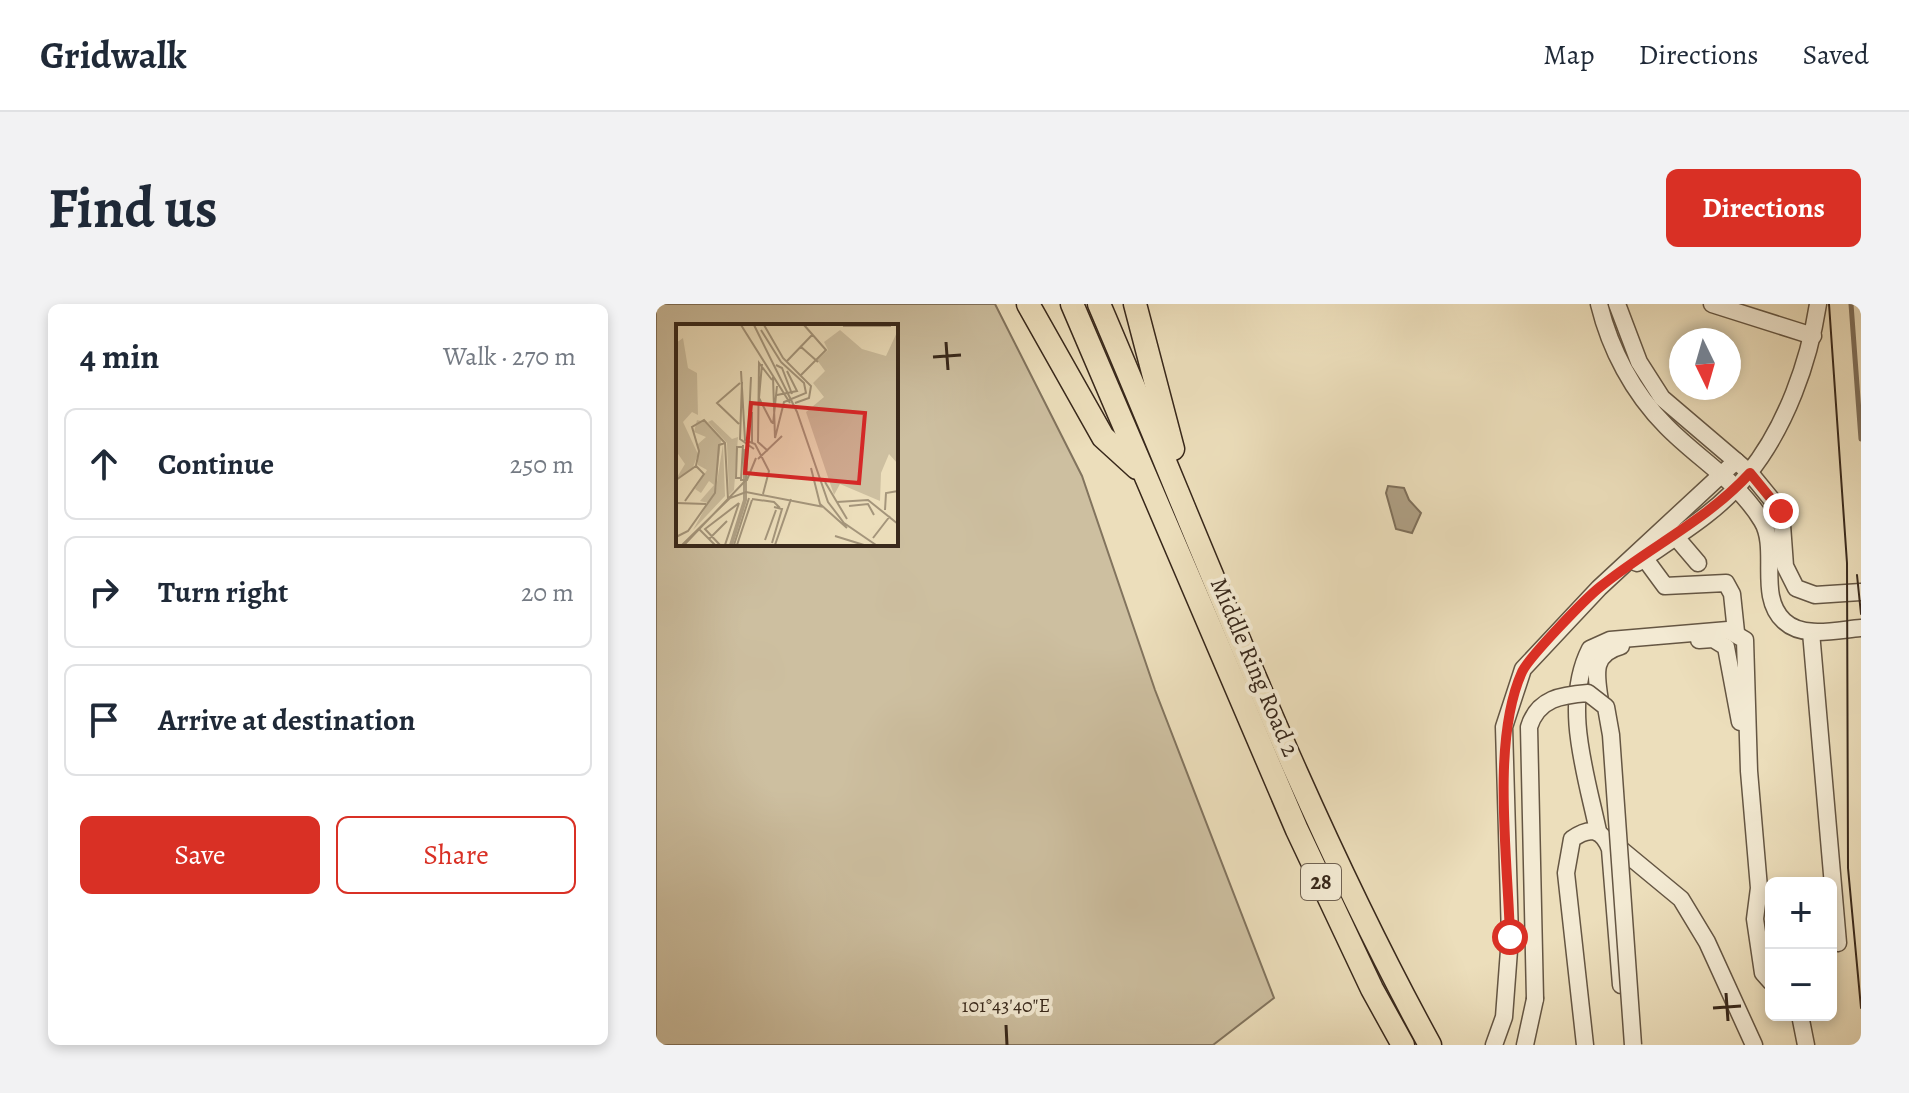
<!DOCTYPE html>
<html lang="en">
<head>
<meta charset="utf-8">
<style>
	:root { --surface:#fff; --page:#f2f2f3; --text:#1f2937; --muted:#747a83; --line:#e0e1e3; --accent:#d93025 }
	body { margin:0; font-family:Alegreya,serif; background:var(--page); color:var(--text) }
	.controls { position:absolute; right:24px; bottom:24px; display:grid; overflow:hidden; border-radius:12px; box-shadow:0 4px 12px #0003 }
	.controls button { width:72px; height:72px; display:grid; place-items:center; padding:0; border:0; border-bottom:2px solid var(--line); background:var(--surface); color:var(--text); font:40px sans-serif }
	.compass { position:absolute; left:1013px; top:24px; width:72px; height:72px; border-radius:50%; background:var(--surface); box-shadow:0 4px 12px #0003; rotate:175deg }
	.stop { position:absolute; width:24px; height:24px; margin:-18px; border:6px solid #d93025; border-radius:50%; background:#fff }
	.stop.end { background:#d93025; border-color:#fff; box-shadow:0 2px 8px #0008 }
	.list { margin:0; padding:0; list-style:none }
	h2 { display:flex; justify-content:space-between; align-items:center; height:104px; margin:0; padding:0 32px; font-size:34px }
	h2 small { font-size:26px; font-weight:400; color:var(--muted) }
	.list li { display:grid; grid-template-columns:52px 1fr auto; gap:24px; align-items:center; box-sizing:border-box; height:112px; margin:0 16px 16px; padding:0 16px; border:2px solid var(--line); border-radius:12px }
	.list b { display:block; font-size:30px; white-space:nowrap }
	.list em { font-size:26px; font-style:normal; color:var(--muted) }
	.actions { display:flex; gap:16px; padding:24px 32px }
	.actions a { flex:1; padding:18px 0; border:2px solid var(--accent); border-radius:12px; text-align:center; font-size:28px; color:var(--accent) }
	.actions .main { background:var(--accent); color:#fff }
	.icon { flex:none; width:44px; height:44px; fill:none; stroke:currentColor; stroke-width:2; stroke-linecap:round; stroke-linejoin:round }
	.map { position:relative; flex:none; width:1205px; height:741px; overflow:hidden; border-radius:12px }
	header { display:flex; align-items:center; gap:48px; box-sizing:border-box; height:112px; padding:0 40px; background:var(--surface); border-bottom:2px solid var(--line) }
	header strong { font-size:38px }
	nav { display:flex; gap:44px; margin-inline-start:auto; font-size:28px }
	.intro { display:flex; align-items:center; justify-content:space-between; box-sizing:border-box; height:192px; padding:0 48px }
	h1 { margin:0; font-size:56px }
	.button { padding:20px 36px; border-radius:12px; background:var(--accent); color:#fff; font-size:28px; font-weight:700 }
	main { display:flex; gap:48px; padding:0 48px }
	aside { flex:1; background:var(--surface); border-radius:12px; box-shadow:0 4px 12px #0003 }
	.map>svg:first-child { display:block }
	.green { fill:#cdbfa0; stroke:#82745e; stroke-width:2; fill-rule:evenodd }
	.water { fill:#afa085; stroke:#7f705b; stroke-width:2 }
	.lines { fill:none; stroke-linecap:round; stroke-linejoin:round }
	.stream { stroke:#7f705b; stroke-width:5 }
	.minor-casing { stroke:#655643; stroke-width:19 }
	.highway-casing { stroke:#38281b; stroke-width:25 }
	.minor { stroke:#f3ead3; stroke-width:16 }
	.highway { stroke:#ecdebb; stroke-width:22 }
	.tram { stroke:#38281b; stroke-width:2 }
	.minor-bridge-casing { stroke:#655643; stroke-width:19; stroke-linecap:butt }
	.minor-bridge { stroke:#f3ead3; stroke-width:16 }
	.route { stroke:#d93025; stroke-width:10 }
	.ticks { fill:none; stroke:#38281b; stroke-width:3 }
	.labels { text-anchor:middle; dominant-baseline:central; stroke-width:8; stroke-linejoin:round; paint-order:stroke }
	.shield { fill:#f3ead3; stroke:#706252; stroke-width:2 }
	.shield-label { font-size:22px; font-weight:bold; fill:#38281b }
	.street-label { font-size:24px; fill:#38281b; stroke:#f3ead3 }
	.inset-river { fill:none; stroke:#afa085; stroke-width:4 }
	.inset-road { fill:none; stroke:#a4957b; stroke-width:2 }
	.view { fill:#d62828; fill-opacity:0.15; stroke:#d62828; stroke-width:4 }
	.inset-edge { fill:none; stroke:#38281b; stroke-width:4 }
	.ticks-label { font-size:20px; text-anchor:middle; fill:#38281b; stroke:#f3ead3; stroke-width:8; stroke-linejoin:round; paint-order:stroke }
</style>
</head>
<body>
<header>
<strong>Gridwalk</strong>
<nav><a>Map</a><a>Directions</a><a>Saved</a></nav>
</header>
<div class="intro"><h1>Find us</h1><a class="button">Directions</a></div>
<main>
<aside>
<h2>4 min<small>Walk · 270 m</small></h2>
<ul class="list">
<li><svg class="icon" aria-label="ahead" viewBox="0 0 24 24"><path d="M12 20V5M6 11l6-6 6 6"/></svg><div><b>Continue</b></div><em>250 m</em></li>
<li><svg class="icon" aria-label="right" viewBox="0 0 24 24"><path d="M7 20v-9h11M14 6l5 5-5 5"/></svg><div><b>Turn right</b></div><em>20 m</em></li>
<li><svg class="icon" aria-label="arrive" viewBox="0 0 24 24"><path d="M6 21V4h12l-3 4 3 4H6"/></svg><div><b>Arrive at destination</b></div></li>
</ul>
<div class="actions"><a class="main">Save</a><a>Share</a></div>
</aside>
<div class="map">
<svg width="1205" height="741" viewBox="0 0 1205 741">
	<rect width="100%" height="100%" fill="#ecdebb"/>
	<filter id="stains"><feTurbulence type="fractalNoise" baseFrequency=".0025" numOctaves="4"/><feColorMatrix values="0 0 0 0 .2 0 0 0 0 .09 0 0 0 0 .02 0 0 0 .5 -.17"/></filter>
	<radialGradient id="worn" r=".72"><stop offset=".6" stop-color="#630" stop-opacity="0"/><stop offset="1" stop-color="#630" stop-opacity=".3"/></radialGradient>
	<path class="green" d="M0,0H339L426,172L499,386L618,694L557,741H0ZM22,22H240V240H22Z"/>
	<polygon class="water" points="732,182 748,184 753,196 765,209 756,229 740,225 730,189"/>
	<g class="lines">
		<polyline class="stream" points="1195,0 1205,135"/>
		<g class="minor-casing">
			<g id="minor">
				<path d="M943,0C954,45 977,89 1010,122C1042,155 1082,177 1106,217C1123,245 1101,292 1128,317C1147,335 1181,326 1205,324"/>
				<polyline points="961,0 983,58 1006,94 1094,169 1125,207 1129,262 1140,284 1159,291 1205,288"/>
				<polyline points="1056,0 1157,32"/>
				<polyline points="1013,225 1042,259"/>
				<polyline points="984,248 1009,282 1070,279 1076,290 1080,328"/>
				<path d="M981,259C1019,233 1064,207 1092,170C1130,123 1153,58 1162,0"/>
				<polyline points="1155,328 1182,639"/>
				<polyline points="1043,336 1057,335 1070,343 1084,418"/>
				<path d="M944,397C940,371 935,350 965,342"/>
				<path d="M942,527C930,470 906,400 934,345L954,336L1072,326L1089,336L1093,467L1103,584L1099,615L1107,669L1115,678"/>
				<polyline points="956,538 1025,595 1051,638 1098,741"/>
				<polyline points="1144,711 1150,741"/>
				<polyline points="838,741 848,713 854,633 848,423 867,365 943,284 1080,157"/>
				<polyline points="869,741 879,695"/>
				<path d="M929,741L910,569L916,535C934,522 946,525 954,545L965,681"/>
			</g>
		</g>
		<g class="highway-casing">
			<g id="highway">
				<polyline points="372,0 447,133 481,164"/>
				<polyline points="416,0 641,526 716,685 747,741"/>
				<path d="M443,0C549,248 644,504 774,741"/>
				<polyline points="479,0 517,145"/>
			</g>
		</g>
		<use href="#minor" class="minor"/>
		<use href="#highway" class="highway"/>
		<g class="tram">
			<polyline points="1173,0 1191,259 1192,564 1205,704"/>
			<polyline points="1201,271 1205,310"/>
		</g>
		<g class="minor-bridge-casing">
			<path id="minor-bridge" d="M879,695L873,423C882,394 906,391 932,389L950,403L955,431L977,741"/>
		</g>
		<use href="#minor-bridge" class="minor-bridge"/>
	</g>
	<g class="lines">
		<path class="route" d="M854,633C852,556 835,437 866,368C873,353 929,295 944,283C993,243 1050,217 1094,169L1125,207"/>
	</g>
	<path class="ticks" d="M290,38L292,66M277,53L305,51M1070,689L1072,717M1057,704L1085,702M350,721L351,741"/>
	<g class="labels">
		<rect class="shield" x="645" y="560" width="40" height="36" rx="6"/>
		<g class="shield-label">
			<text x="665" y="578">28</text>
		</g>
		<g class="street-label">
			<text transform="translate(599 363) rotate(67)">Middle Ring Road 2</text>
		</g>
	</g>
	<g transform="translate(20 20)">
		<rect width="222" height="222" fill="#ecdebb"/>
		<path d="M164,6L186,25L210,32L222,6V140L213,130L205,149L204,177L164,160L158,171L130,88L148,73L137,59L149,47L141,36L152,26L148,18ZM7,14L12,44L21,49L22,91L16,88L7,98L22,130L16,146L0,155L9,140L0,127V19ZM21,96L29,98L45,116L39,171L47,120L49,172L17,206L32,179L24,177L38,161L33,157L25,169L19,165L31,146L22,141V120L30,113L18,108ZM36,96L56,115L62,113L58,166L53,171L51,119L32,98Z" fill="#cdbfa0"/>
		<path class="inset-river" d="M167,1H215M55,221L69,176V125"/>
		<path class="inset-road" d="M65,1L114,79M78,1L121,88L152,178L168,199L200,221M88,1L107,34L135,62L133,74L119,79M85,6L105,38M124,22L142,38M111,37L136,11M86,40L83,74L96,99M100,41L106,44L116,70M65,47L69,116L79,120L93,147L87,170M125,51L150,26L128,1M97,53L99,114L108,78L130,69L128,59L105,38M66,58L64,115L78,125M101,71L121,67L111,47M76,88V118M63,100L41,79L64,59M97,100L101,62M67,121L65,156H71L80,134M92,127L82,118L83,39L96,56M82,135L106,112M135,144L144,180L171,204M65,154H60L61,123H66M0,156L20,142L23,127L16,103L28,96L49,119L52,175M149,158L171,195M76,175L98,178L104,184M9,177L28,150L20,142M161,178L192,176L222,200M0,179L30,180M173,182L192,180L198,191M209,186L210,169L222,167M22,204L39,221M159,212L188,221M0,213L12,207L39,169L43,121L49,119M197,214L214,192M33,215L51,197M89,216L100,186M96,219L106,185L98,183M6,221L54,174L70,168L148,183M8,221L70,156L75,53M44,221L29,205L63,179M49,221L63,179M58,221L73,174M61,221L76,176M99,221L115,175"/>
		<path class="view" d="M75,79L189,89L183,159L69,149Z"/>
		<rect width="222" height="222" class="inset-edge"/>
	</g>
	<g class="ticks-label">
		<text x="350" y="708">101°43'40"E</text>
	</g>
	<rect width="100%" height="100%" filter="url(#stains)"/>
	<rect width="100%" height="100%" fill="url(#worn)"/>
</svg>
<div class="controls">
<button>+</button>
<button>−</button>
</div>
<svg class="compass" viewBox="-18 -18 36 36"><path d="M0-13l5 13h-10z" fill="#e53935"/><path d="M0 13l5-13h-10z" fill="#747a83"/></svg>
<div class="stop" style="left:854px;top:633px"></div>
<div class="stop end" style="left:1125px;top:207px"></div>
</div>
</main>
</body>
</html>
